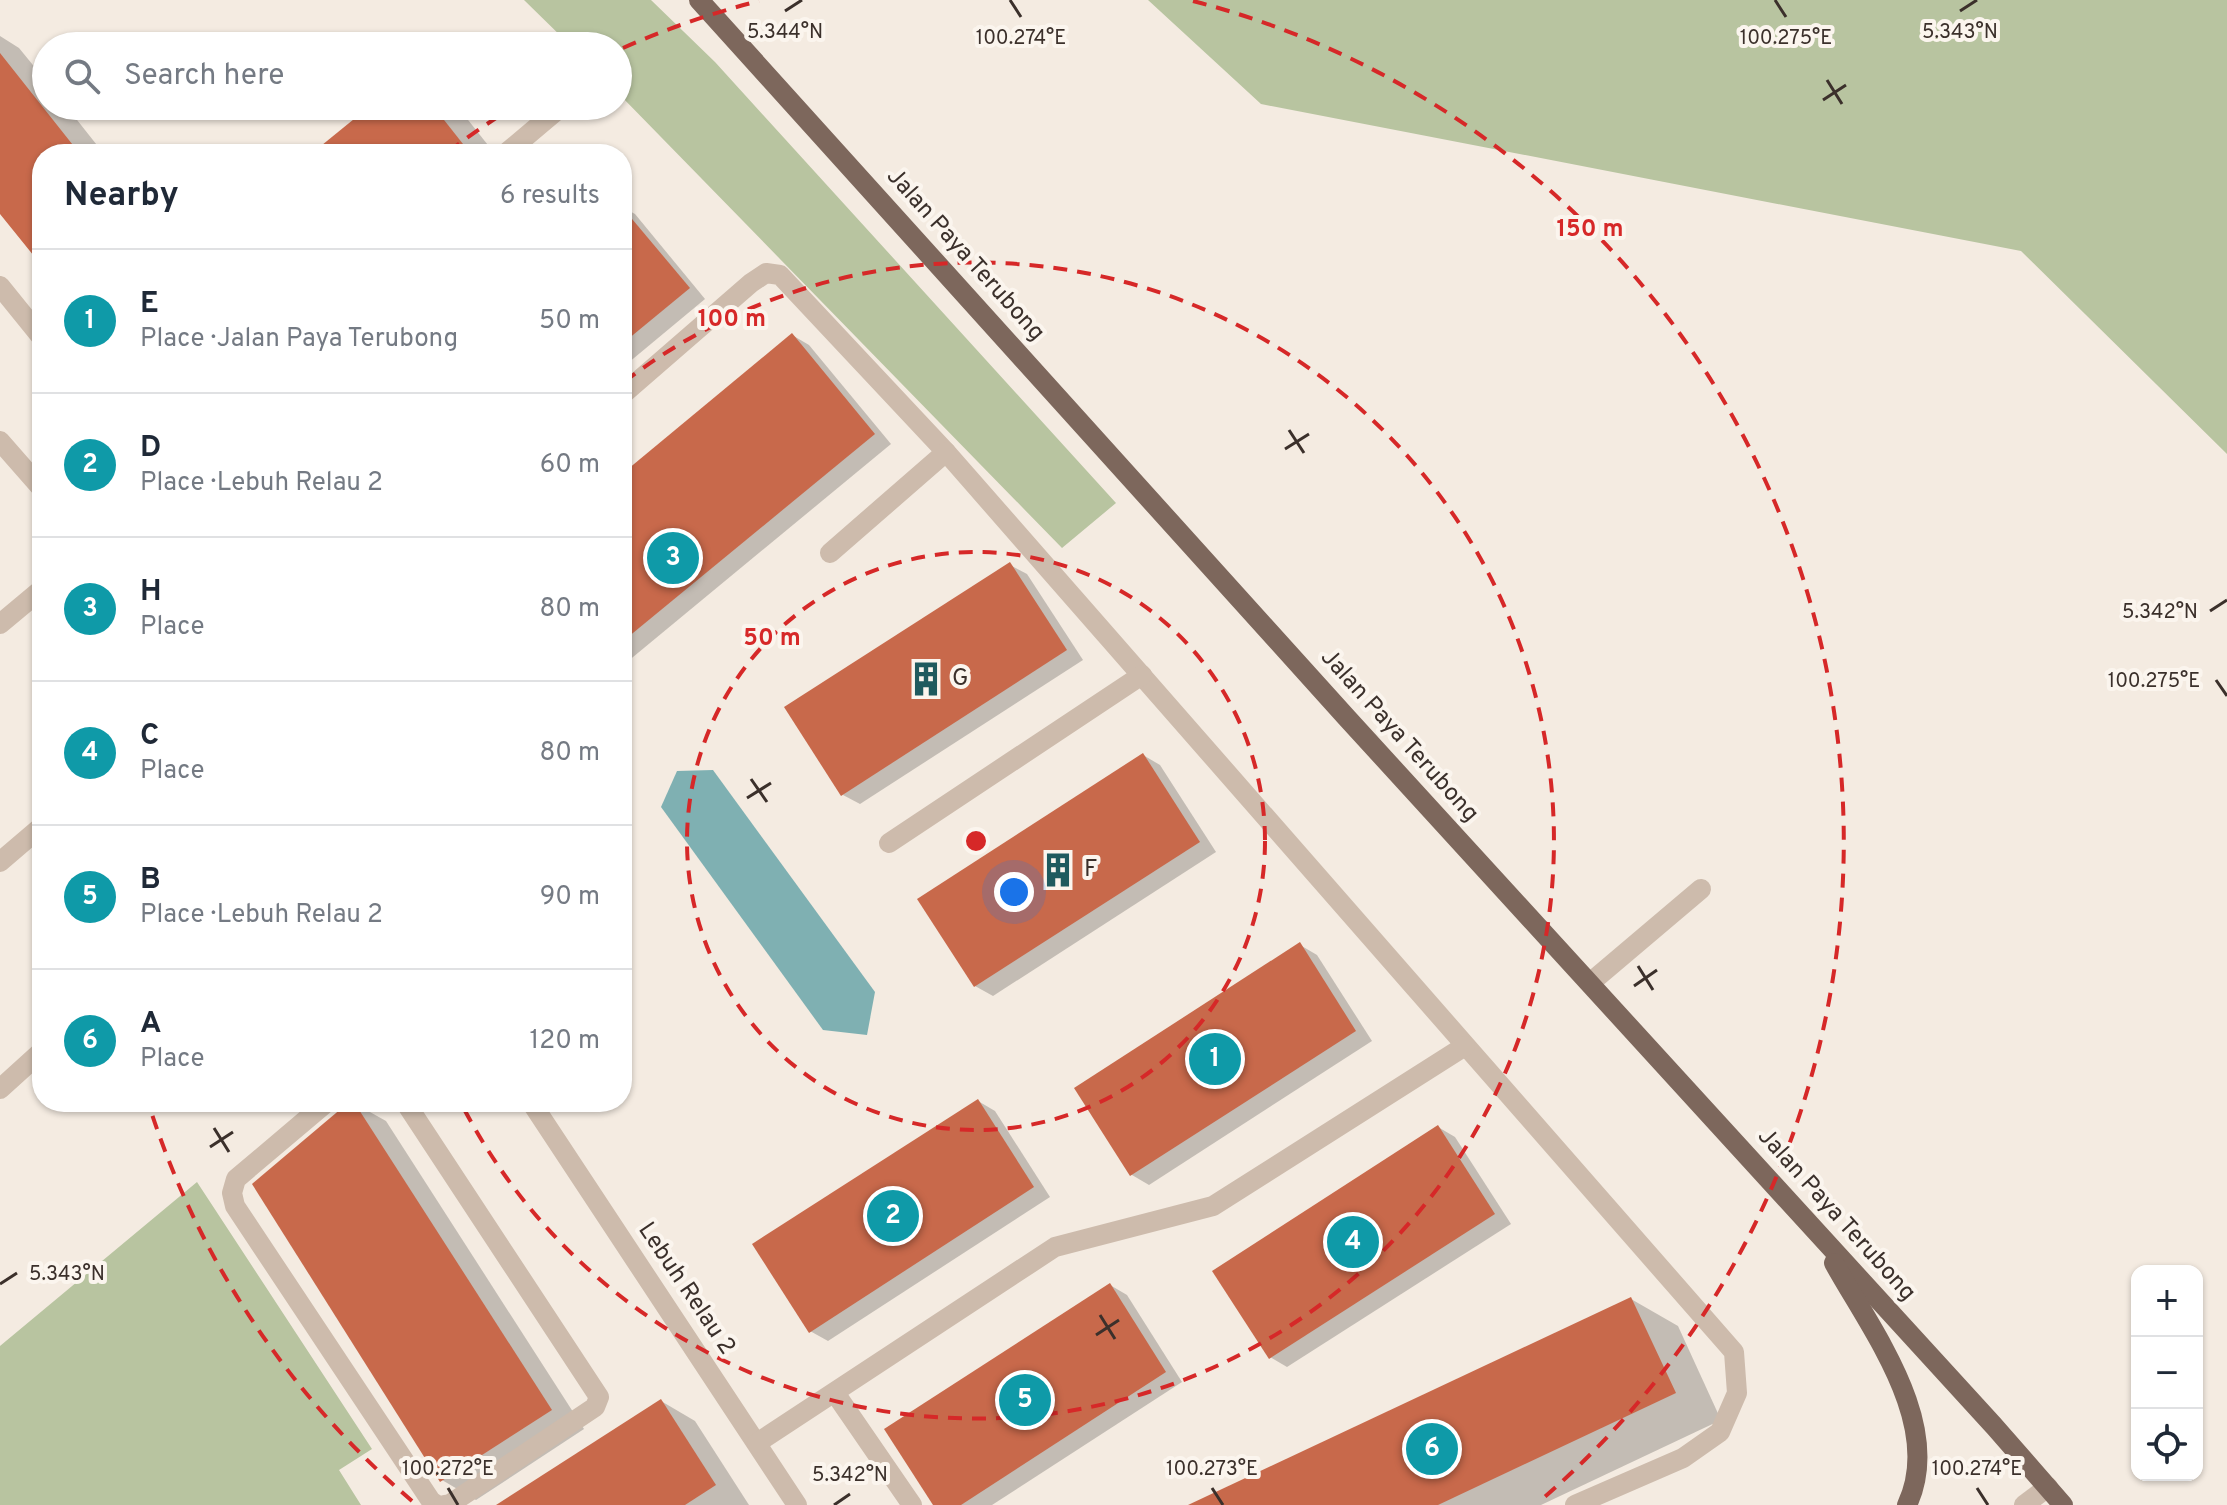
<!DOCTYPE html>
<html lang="en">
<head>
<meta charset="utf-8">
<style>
	:root { --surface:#fff; --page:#f2f2f3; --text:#1f2937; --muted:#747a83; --line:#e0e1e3; --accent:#db2777 }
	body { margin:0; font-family:Overpass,sans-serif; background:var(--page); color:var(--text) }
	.controls { position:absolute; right:24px; bottom:24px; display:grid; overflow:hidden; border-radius:16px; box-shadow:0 2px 6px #0004 }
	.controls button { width:72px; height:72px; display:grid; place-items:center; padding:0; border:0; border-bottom:2px solid var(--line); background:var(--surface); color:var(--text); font:40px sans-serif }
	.you { position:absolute; left:1014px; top:892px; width:28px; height:28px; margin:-20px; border:6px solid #fff; border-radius:50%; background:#1a73e8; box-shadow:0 0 0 12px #1a73e833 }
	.badge { display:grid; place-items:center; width:52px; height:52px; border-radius:50%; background:var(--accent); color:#fff; font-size:26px; font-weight:700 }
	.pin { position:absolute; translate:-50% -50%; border:4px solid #fff; box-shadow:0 2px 8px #0006 }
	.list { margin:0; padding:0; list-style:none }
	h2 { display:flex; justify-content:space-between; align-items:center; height:104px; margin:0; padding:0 32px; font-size:34px }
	h2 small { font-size:26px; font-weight:400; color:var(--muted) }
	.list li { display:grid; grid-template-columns:52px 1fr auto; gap:24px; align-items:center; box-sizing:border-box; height:144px; padding:0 32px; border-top:2px solid var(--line) }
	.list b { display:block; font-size:30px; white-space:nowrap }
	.list p { margin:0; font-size:26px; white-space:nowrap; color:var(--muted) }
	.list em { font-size:26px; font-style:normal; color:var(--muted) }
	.icon { flex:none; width:44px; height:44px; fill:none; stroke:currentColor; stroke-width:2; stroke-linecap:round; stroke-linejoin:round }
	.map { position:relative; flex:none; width:2227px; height:1505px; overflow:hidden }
	.search { position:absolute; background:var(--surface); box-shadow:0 2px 6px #0004; left:32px; top:32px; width:600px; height:88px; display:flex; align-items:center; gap:20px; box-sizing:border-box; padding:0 28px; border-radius:44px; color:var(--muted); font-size:30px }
	.panel { position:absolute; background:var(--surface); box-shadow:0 2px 6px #0004; left:32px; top:144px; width:600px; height:968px; border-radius:32px }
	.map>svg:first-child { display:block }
	.green { fill:#b8c4a0 }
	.water { fill:#7fb0b2 }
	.shadow { fill:#0003 }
	.building { fill:#c8694b }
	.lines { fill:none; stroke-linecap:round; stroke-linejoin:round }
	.minor { stroke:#cdbbac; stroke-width:20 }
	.major { stroke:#7d675c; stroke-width:20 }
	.ticks { fill:none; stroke:#3b302b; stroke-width:3 }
	.ring { fill:none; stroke:#d62828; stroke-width:4; stroke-dasharray:14 10 }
	.labels { text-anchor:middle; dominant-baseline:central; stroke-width:8; stroke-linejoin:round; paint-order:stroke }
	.street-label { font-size:24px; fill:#3b302b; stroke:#fbf5ee }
	.poi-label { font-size:24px; fill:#3b302b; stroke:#fbf5ee; text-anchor:start }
	.ticks-label { font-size:20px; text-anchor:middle; fill:#3b302b; stroke:#fbf5ee; stroke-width:8; stroke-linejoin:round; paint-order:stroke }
	.centre { fill:#d62828; stroke:#fbf5ee; stroke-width:4 }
	.ring-label { font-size:24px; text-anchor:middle; font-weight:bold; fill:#d62828; stroke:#fbf5ee; stroke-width:8; stroke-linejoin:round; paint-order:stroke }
</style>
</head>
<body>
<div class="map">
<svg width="2227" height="1505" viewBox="0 0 2227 1505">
	<rect width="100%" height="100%" fill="#f4ebe1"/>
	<g class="green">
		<polygon points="524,0 651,0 715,62 1116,503 1062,548 618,93 618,46 571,46"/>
		<polygon points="1148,0 2227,0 2227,454 2021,251 1261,104"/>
		<polygon points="197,1182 372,1449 339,1470 361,1505 0,1505 0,1346"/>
	</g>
	<polygon class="water" points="713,770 875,992 867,1035 823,1030 661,807 677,771"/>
	<g class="shadow">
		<polygon points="0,36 19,48 46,81 46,106 66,106 104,154 42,154 42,263 0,210"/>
		<polygon points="373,106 457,106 495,154 314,154"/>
		<polygon points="622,207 635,214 705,299 622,368"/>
		<polygon points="792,335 809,345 891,444 627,662 622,659 622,476"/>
		<polygon points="1010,565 1027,574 1083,660 860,804 843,795"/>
		<polygon points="1143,755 1160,765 1216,852 993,996 975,986"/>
		<polygon points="1300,945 1317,955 1372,1041 1149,1185 1132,1175 1076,1088"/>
		<polygon points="978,1101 995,1111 1050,1197 828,1341 810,1331"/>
		<polygon points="352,1102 386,1121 584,1429 476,1500 442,1480"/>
		<polygon points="1438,1127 1455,1137 1511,1224 1287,1367 1270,1357"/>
		<polygon points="1110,1285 1127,1295 1182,1382 992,1505 935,1505"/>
		<polygon points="1631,1299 1678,1326 1721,1420 1541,1505 1193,1505"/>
		<polygon points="661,1401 695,1421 749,1505 500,1505"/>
	</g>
	<g class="building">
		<polygon points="0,53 80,154 42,154 42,266 0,214"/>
		<polygon points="370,106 433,106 463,144 451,154 311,154"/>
		<polygon points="622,207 690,288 622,344"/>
		<polygon points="792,333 875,434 622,642 622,474"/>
		<polygon points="1010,562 1067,650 841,796 784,707"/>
		<polygon points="1143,753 1200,842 974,987 917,899"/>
		<polygon points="1300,942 1356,1031 1130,1176 1074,1088"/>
		<polygon points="978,1099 1034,1187 809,1333 752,1244"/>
		<polygon points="349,1102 354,1102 552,1410 440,1482 252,1184"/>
		<polygon points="1438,1125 1495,1214 1269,1359 1212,1271"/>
		<polygon points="1110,1283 1166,1372 961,1505 933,1505 884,1429"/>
		<polygon points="1631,1297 1676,1393 1438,1505 1188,1505"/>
		<polygon points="661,1399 716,1485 685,1505 496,1505"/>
	</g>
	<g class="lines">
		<g class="minor">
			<polyline points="505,154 562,106"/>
			<polyline points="0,286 42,338"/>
			<polyline points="622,395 751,283 766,273 780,275 946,452 1734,1352 1737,1393 1720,1432 1683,1458 1575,1505"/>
			<polyline points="0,441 42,489"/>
			<polyline points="830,553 946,452"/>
			<polyline points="0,624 42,589"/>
			<polyline points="889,843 1142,675"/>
			<polyline points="0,862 42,826"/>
			<polyline points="1590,983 1701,889"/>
			<polyline points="0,1089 42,1051"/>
			<polyline points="327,1102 236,1179 232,1193 235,1206 431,1501 437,1505"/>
			<polyline points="405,1102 599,1397 595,1407 450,1504 444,1505"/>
			<polyline points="531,1102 797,1505"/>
			<polyline points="835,1393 912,1505"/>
			<polyline points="757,1443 1055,1247 1213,1206 1465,1046"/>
			<polyline points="2024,1505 2048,1487"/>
		</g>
		<g class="major">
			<polyline points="699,0 1347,718 1994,1426 2063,1505"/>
			<path d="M1834,1263C1871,1330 1945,1425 1907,1505"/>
		</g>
	</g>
	<path class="ticks" d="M1010,0L1021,17M1775,0L1786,17M785,11L802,0M1960,11L1977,0M1827,80L1842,104M1823,100L1846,85M1289,430L1304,453M1285,449L1309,434M2210,611L2227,600M2216,680L2227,696M751,779L767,802M747,798L771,783M1638,966L1653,990M1634,986L1657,970M214,1128L229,1152M210,1147L233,1132M0,1284L17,1273M1100,1315L1115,1339M1096,1335L1119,1320M448,1488L458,1505M1212,1488L1223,1505M1977,1488L1988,1505M834,1505L850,1494"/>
	<g class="ring">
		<circle cx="976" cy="841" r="289"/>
		<path d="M624 382A578 578 0 1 1 461 1103"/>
		<path d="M412 1501A868 868 0 0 1 148 1102M448 152A868 868 0 0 1 510 109M623 48A868 868 0 0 1 759 1M1193 1A868 868 0 0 1 1540 1501"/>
	</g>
	<defs>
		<g id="building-bare" transform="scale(2.76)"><path d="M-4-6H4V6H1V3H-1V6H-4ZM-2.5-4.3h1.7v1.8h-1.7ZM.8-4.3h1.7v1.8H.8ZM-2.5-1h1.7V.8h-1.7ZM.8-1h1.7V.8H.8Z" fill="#1f5a5e" stroke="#fbf5ee" stroke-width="2.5" paint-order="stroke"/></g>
	</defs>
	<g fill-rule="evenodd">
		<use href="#building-bare" x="926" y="679"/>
		<use href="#building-bare" x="1058" y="870"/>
	</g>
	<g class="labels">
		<g class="street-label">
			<text transform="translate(965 255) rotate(48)">Jalan Paya Terubong</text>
			<text transform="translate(1399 736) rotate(48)">Jalan Paya Terubong</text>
			<text transform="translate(1836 1215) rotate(48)">Jalan Paya Terubong</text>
			<text transform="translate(686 1289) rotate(56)">Lebuh Relau 2</text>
		</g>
		<g class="poi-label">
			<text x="952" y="679">G</text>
			<text x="1084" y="870">F</text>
		</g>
	</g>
	<g class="ticks-label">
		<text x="785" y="38">5.344°N</text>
		<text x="1960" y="38">5.343°N</text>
		<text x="1021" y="44">100.274°E</text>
		<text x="1786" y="44">100.275°E</text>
		<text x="2160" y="618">5.342°N</text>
		<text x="2154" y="687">100.275°E</text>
		<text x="67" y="1280">5.343°N</text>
		<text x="448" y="1475">100.272°E</text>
		<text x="1212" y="1475">100.273°E</text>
		<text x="1977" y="1475">100.274°E</text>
		<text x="850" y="1481">5.342°N</text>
	</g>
	<circle cx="976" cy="841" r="12" class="centre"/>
	<g class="ring-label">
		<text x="1590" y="236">150 m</text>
		<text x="732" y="326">100 m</text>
		<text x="772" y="645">50 m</text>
	</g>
</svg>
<div class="controls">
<button>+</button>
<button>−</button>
<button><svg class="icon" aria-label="locate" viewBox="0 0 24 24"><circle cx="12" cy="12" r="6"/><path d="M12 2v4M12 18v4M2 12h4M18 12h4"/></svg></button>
</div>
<div class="you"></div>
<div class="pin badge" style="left:1215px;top:1059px;background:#0f9aa8">1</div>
<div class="pin badge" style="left:893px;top:1216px;background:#0f9aa8">2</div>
<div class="pin badge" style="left:673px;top:558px;background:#0f9aa8">3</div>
<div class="pin badge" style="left:1353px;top:1242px;background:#0f9aa8">4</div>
<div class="pin badge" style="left:1025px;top:1400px;background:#0f9aa8">5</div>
<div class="pin badge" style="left:1432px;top:1449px;background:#0f9aa8">6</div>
<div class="search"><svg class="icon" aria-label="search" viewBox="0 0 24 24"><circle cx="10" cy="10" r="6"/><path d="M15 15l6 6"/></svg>Search here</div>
<section class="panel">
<h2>Nearby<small>6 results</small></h2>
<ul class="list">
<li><span class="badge" style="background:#0f9aa8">1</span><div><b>E</b><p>Place · Jalan Paya Terubong</p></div><em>50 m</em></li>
<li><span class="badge" style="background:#0f9aa8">2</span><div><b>D</b><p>Place · Lebuh Relau 2</p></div><em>60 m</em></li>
<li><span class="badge" style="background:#0f9aa8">3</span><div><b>H</b><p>Place</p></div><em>80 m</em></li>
<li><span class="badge" style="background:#0f9aa8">4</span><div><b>C</b><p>Place</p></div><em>80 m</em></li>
<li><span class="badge" style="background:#0f9aa8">5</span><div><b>B</b><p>Place · Lebuh Relau 2</p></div><em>90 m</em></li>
<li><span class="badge" style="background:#0f9aa8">6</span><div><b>A</b><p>Place</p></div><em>120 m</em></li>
</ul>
</section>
</div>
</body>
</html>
